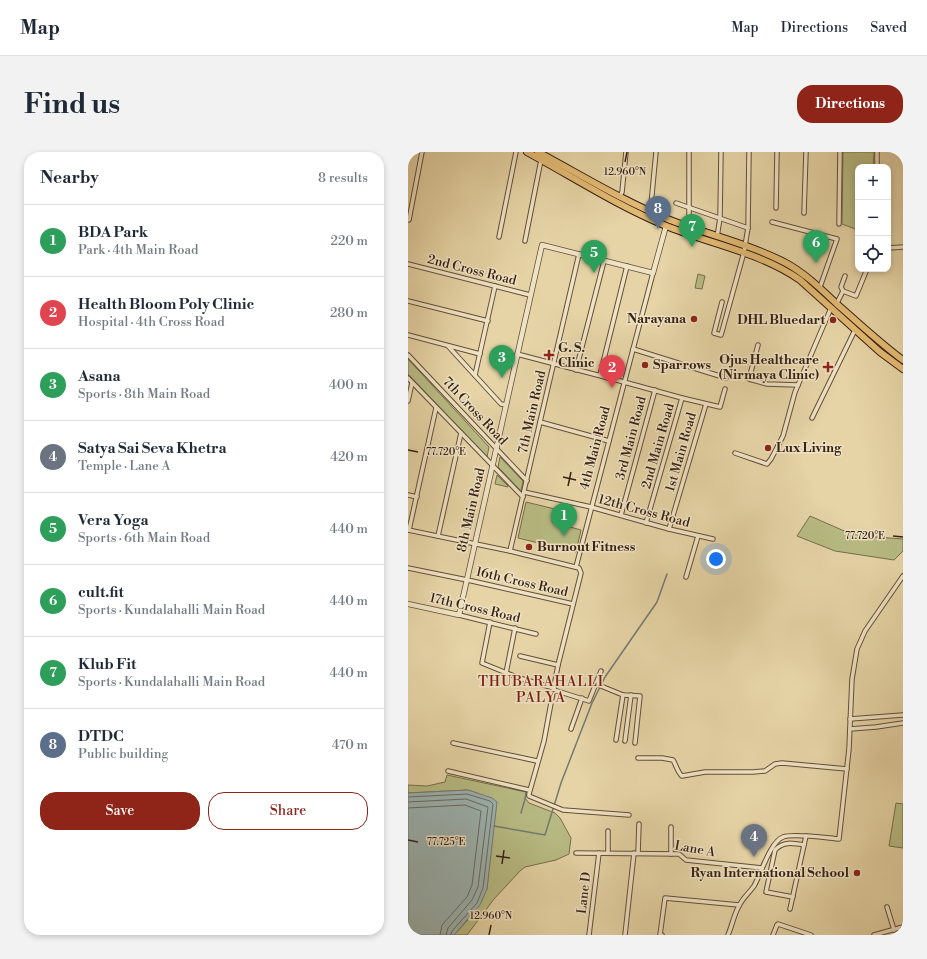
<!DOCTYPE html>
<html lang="en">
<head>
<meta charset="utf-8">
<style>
	:root { --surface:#fff; --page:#f2f2f3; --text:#1f2937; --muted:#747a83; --line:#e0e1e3; --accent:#8f2418 }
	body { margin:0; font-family:"Libre Bodoni",serif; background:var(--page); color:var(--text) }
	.controls { position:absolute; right:12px; top:12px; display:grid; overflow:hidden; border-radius:8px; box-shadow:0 2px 6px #0003 }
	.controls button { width:36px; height:36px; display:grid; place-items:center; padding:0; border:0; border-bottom:1px solid var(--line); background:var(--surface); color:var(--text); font:20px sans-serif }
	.you { position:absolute; left:308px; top:407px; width:14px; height:14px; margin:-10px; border:3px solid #fff; border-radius:50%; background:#1a73e8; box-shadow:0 0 0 6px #1a73e833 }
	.badge { display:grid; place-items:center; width:26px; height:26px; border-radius:50%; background:var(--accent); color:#fff; font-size:13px; font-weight:700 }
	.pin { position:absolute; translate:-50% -33px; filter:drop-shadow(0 1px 2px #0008) }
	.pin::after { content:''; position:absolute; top:21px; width:14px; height:12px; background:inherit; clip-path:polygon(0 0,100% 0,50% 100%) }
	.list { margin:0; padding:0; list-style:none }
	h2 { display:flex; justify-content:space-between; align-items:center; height:52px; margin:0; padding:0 16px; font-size:17px }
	h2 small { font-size:13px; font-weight:400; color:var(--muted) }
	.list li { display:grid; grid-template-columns:26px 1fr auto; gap:12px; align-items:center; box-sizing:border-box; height:72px; padding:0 16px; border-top:1px solid var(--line) }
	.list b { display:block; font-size:15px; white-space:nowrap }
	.list p { margin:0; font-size:13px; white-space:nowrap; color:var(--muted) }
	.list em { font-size:13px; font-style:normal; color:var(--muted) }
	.actions { display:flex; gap:8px; padding:12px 16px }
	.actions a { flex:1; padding:9px 0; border:1px solid var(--accent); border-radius:16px; text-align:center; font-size:14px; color:var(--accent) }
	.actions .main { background:var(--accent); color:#fff }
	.icon { flex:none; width:22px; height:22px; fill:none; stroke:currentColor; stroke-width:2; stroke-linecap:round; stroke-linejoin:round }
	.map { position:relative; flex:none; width:495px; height:783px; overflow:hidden; border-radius:16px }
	header { display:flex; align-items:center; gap:24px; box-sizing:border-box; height:56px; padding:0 20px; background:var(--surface); border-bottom:1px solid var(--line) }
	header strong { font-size:19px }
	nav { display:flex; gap:22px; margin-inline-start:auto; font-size:14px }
	.intro { display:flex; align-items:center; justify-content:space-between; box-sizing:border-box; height:96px; padding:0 24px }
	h1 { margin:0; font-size:28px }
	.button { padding:10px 18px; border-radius:16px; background:var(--accent); color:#fff; font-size:14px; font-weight:700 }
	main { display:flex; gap:24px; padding:0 24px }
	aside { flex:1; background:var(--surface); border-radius:16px; box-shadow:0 2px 6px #0003 }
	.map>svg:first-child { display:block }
	.green { fill:#b8bc84; stroke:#786e4c }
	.water { fill:#9cb5b3; stroke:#747a73 }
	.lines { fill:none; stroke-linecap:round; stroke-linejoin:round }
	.shore { stroke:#6a6b64; stroke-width:1 }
	.stream { stroke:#747a73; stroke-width:1.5 }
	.minor-casing { stroke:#634e38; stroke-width:5.5 }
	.tertiary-casing { stroke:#634e38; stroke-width:6 }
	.primary-casing { stroke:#372114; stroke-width:8 }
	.minor { stroke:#efe3c5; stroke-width:3.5 }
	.tertiary { stroke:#efe3c5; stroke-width:4.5 }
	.primary { stroke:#e3ba73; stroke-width:6 }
	.ticks { fill:none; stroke:#372114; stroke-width:1.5 }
	.poi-dot { fill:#8f2418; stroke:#efe3c5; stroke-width:1.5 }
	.labels { text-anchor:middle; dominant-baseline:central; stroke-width:3; stroke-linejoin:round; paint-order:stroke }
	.street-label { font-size:13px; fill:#372114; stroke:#efe3c5 }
	.poi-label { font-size:13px; font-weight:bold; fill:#372114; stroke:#efe3c5; text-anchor:end }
	.neighbourhood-label { font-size:14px; letter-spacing:1px; fill:#7a1f14; stroke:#efe3c5 }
	.ticks-label { font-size:10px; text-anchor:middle; fill:#372114; stroke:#efe3c5; stroke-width:3; stroke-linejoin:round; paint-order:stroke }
</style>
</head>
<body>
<header>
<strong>Map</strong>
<nav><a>Map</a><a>Directions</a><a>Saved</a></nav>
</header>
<div class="intro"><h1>Find us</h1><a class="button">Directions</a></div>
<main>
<aside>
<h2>Nearby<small>8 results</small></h2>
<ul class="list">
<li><span class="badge" style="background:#2e9e5b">1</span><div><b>BDA Park</b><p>Park · 4th Main Road</p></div><em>220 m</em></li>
<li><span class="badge" style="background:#e0444e">2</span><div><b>Health Bloom Poly Clinic</b><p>Hospital · 4th Cross Road</p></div><em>280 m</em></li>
<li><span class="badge" style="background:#2e9e5b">3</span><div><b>Asana</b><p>Sports · 8th Main Road</p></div><em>400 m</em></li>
<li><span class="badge" style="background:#6b7280">4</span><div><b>Satya Sai Seva Khetra</b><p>Temple · Lane A</p></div><em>420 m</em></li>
<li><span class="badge" style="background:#2e9e5b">5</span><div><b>Vera Yoga</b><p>Sports · 6th Main Road</p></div><em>440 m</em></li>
<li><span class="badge" style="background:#2e9e5b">6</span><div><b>cult.fit</b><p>Sports · Kundalahalli Main Road</p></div><em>440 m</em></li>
<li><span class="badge" style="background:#2e9e5b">7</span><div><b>Klub Fit</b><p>Sports · Kundalahalli Main Road</p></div><em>440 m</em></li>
<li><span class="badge" style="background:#5c6f8a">8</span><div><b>DTDC</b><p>Public building</p></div><em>470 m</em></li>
</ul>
<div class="actions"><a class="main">Save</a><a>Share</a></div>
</aside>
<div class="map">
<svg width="495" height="783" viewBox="0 0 495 783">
	<rect width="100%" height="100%" fill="#e6d4a6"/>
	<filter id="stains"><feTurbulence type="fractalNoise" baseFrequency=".005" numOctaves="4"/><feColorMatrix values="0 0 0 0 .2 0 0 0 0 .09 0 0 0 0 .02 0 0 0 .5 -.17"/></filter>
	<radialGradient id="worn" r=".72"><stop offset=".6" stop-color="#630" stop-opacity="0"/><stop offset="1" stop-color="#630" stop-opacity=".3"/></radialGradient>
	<g class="green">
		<polygon points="435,0 466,0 465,15 450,15 450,78 434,72"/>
		<polygon points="290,122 297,124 294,137 287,136"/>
		<polygon points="0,207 81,295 79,305 0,222"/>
		<polygon points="92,305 115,329 113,339 90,315"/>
		<polygon points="89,323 100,334 100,335 87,332"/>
		<polygon points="118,350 147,357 144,370 173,378 168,400 110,386"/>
		<polygon points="402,364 434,378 454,384 495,387 495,399 486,408 427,399 389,384"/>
		<polygon points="39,623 118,640 117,646 121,651 147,661 152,666 163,686 161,702 148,708 117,715 112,719 86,747 59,783 46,783 59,769 79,737 82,701 71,642 60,638 0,641 0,633 19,634 37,630"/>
		<polygon points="488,651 495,652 495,696 481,694"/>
	</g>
	<polygon class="water" points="60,638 84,646 89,650 79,737 72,753 46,783 0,783 0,641"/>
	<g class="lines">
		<g class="shore">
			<polyline points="0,645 59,642 82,649 85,652 75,736 69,751 44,779 43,783"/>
			<polyline points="0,650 58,647 80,655 70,735 64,748 40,776 38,783"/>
			<polyline points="0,656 57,653 73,659 64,733 59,745 34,773 32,783"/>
		</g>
		<g class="stream">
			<polyline points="113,661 119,640"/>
			<polyline points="86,674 137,683 153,631 184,551 197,525 249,450 259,422"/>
		</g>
		<g class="minor-casing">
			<g id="minor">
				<polyline points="469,0 469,15"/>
				<polyline points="212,44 214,40 218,0"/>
				<polyline points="268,51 340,76"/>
				<polyline points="368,56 369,0"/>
				<polyline points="241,58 243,53 248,0"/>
				<polyline points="396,61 398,0"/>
				<polyline points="1,68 14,0"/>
				<polyline points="364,70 429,87 412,135"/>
				<polyline points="431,72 432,0"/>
				<polyline points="279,74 281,70 281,0"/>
				<polyline points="91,85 108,0"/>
				<polyline points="309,85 312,66 313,0"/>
				<polyline points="117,89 133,8"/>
				<polyline points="480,96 495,95"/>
				<polyline points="0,112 122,143"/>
				<polyline points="435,139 448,144 459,117"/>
				<polyline points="0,149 80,169"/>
				<polyline points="314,150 306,181 313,183 336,100 340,76 341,0"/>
				<polyline points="429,151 435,139 433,135 437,124"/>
				<polyline points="0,183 72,202"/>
				<polyline points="350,193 341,227 359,232 390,233"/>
				<polyline points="40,194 93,252 98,253"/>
				<polyline points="225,197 318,226"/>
				<polyline points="109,202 216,230 274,246 312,255 317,237"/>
				<polyline points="0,203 119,329"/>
				<polyline points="168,218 196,109"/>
				<polyline points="67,223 87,134"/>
				<polyline points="192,223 219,114"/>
				<polyline points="0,226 115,345"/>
				<polyline points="0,249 4,231"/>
				<polyline points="404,266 447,178"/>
				<polyline points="132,270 201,289"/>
				<polyline points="327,301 359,312 363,307 375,284 387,240 423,156"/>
				<polyline points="116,340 183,355 261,377 305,387"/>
				<polyline points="0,343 9,345"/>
				<polyline points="213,363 247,238"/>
				<polyline points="238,371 274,246"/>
				<polyline points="261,377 298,252"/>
				<polyline points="0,378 102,399 171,416 173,421 150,513 136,589 121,642 121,644 155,658 221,663"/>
				<polyline points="1,378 28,256"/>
				<polyline points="30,384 53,281"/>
				<polyline points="102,399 171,102"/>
				<polyline points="168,415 245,121"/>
				<polyline points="0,416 64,429 165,452"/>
				<polyline points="278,425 290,384"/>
				<polyline points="51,463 128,482"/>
				<polyline points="82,470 74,511 111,526 146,536"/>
				<polyline points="112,504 150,513"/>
				<polyline points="98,521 107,476"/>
				<polyline points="188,532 215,543 232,544 227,591"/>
				<polyline points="146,538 181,549 193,519"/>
				<polyline points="442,567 495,563"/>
				<polyline points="163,577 174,546"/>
				<polyline points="442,577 468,575 495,571"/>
				<polyline points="208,588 215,543"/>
				<polyline points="217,589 223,543"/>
				<polyline points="45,591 129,609"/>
				<path d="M230,606H254L265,608C268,613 270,621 274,624L297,620H345L357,619L367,612L374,611L439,617"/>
				<polyline points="40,619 121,638"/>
				<polyline points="200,679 200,701"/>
				<polyline points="168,701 271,702 278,708 354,716"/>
				<polyline points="230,701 231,672"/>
				<polyline points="263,702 263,675"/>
				<path d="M385,745L358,740L367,698C375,689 385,691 396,693"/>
				<polyline points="479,755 486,778"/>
				<polyline points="382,757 398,684"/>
				<polyline points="181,783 191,701"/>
				<polyline points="217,783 226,701"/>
				<polyline points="254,783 252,783 257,746 331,753"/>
				<path d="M320,783C324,774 326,762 331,754C334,747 341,741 346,734C353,722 362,690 375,685C385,681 419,686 431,687L441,597L444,527L449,497L457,479L495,424"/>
				<polyline points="365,783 369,773 370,772 403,783"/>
				<polyline points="466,783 495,775"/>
			</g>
		</g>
		<g class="tertiary-casing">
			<polyline id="tertiary" points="0,452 51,463 134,93 245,121 258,74"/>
		</g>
		<g class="primary-casing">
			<g id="primary">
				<path d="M119,0C165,25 208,53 256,73C301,92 352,100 392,128L472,200L495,217"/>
				<path d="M130,0C173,23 217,50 262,68C299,82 344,93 378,111C398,122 414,138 430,153C452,172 472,191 495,208"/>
			</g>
		</g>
		<use href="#minor" class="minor"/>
		<use href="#tertiary" class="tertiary"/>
		<use href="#primary" class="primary"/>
	</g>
	<path class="ticks" d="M217,10L219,0M0,298L10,300M155,325L168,328M160,334L163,320M485,384L495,385M0,688L10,690M88,704L102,706M94,712L96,698M81,783L83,773"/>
	<g class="poi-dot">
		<circle cx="286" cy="167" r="4"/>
		<circle cx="425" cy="168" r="4"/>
		<path d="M139 197h4v4h4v4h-4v4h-4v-4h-4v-4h4z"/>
		<circle cx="237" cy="213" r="4"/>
		<path d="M418 209h4v4h4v4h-4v4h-4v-4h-4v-4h4z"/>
		<circle cx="360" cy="296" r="4"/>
		<circle cx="121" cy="395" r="4"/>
		<circle cx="449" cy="721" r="4"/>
	</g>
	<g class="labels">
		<g class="street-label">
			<text transform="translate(64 118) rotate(14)">2nd Cross Road</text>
			<text transform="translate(67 259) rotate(47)">7th Cross Road</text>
			<text transform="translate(124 260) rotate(-77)">7th Main Road</text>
			<text transform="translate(223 286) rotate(-75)">3rd Main Road</text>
			<text transform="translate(250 294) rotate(-74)">2nd Main Road</text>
			<text transform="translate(187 296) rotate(-75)">4th Main Road</text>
			<text transform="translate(273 300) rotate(-74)">1st Main Road</text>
			<text transform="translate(63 358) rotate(-77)">8th Main Road</text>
			<text transform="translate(236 359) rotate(15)">12th Cross Road</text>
			<text transform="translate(114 430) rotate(13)">16th Cross Road</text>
			<text transform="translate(67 456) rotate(13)">17th Cross Road</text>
			<text transform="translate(287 697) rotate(10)">Lane A</text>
			<text transform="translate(176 741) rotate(-83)">Lane D</text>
		</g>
		<g class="poi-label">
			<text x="278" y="167">Narayana</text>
			<text x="417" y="168">DHL Bluedart</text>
			<text x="150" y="196" text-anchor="start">G. S.<tspan x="150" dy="15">Clinic</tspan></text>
			<text x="411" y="208">Ojus Healthcare<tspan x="411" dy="15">(Nirmaya Clinic)</tspan></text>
			<text x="245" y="213" text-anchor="start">Sparrows</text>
			<text x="368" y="296" text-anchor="start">Lux Living</text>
			<text x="129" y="395" text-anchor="start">Burnout Fitness</text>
			<text x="441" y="721">Ryan International School</text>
		</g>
		<g class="neighbourhood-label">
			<text x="133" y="530">THUBARAHALLI<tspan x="133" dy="16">PALYA</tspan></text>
		</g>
	</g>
	<g class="ticks-label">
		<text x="217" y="23">12.960°N</text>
		<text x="38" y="303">77.720°E</text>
		<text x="457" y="387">77.720°E</text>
		<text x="38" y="693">77.725°E</text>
		<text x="83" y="767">12.960°N</text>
	</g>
	<rect width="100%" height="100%" filter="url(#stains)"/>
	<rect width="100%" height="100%" fill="url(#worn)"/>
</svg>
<div class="controls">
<button>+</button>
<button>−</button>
<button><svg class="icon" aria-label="locate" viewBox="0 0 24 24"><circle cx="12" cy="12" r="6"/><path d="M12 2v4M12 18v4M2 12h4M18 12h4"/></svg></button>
</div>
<div class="you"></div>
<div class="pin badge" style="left:156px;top:384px;background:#2e9e5b">1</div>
<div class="pin badge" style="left:204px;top:236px;background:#e0444e">2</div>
<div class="pin badge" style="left:94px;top:226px;background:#2e9e5b">3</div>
<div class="pin badge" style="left:346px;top:705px;background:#6b7280">4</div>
<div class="pin badge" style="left:186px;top:121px;background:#2e9e5b">5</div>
<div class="pin badge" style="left:408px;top:111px;background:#2e9e5b">6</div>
<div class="pin badge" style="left:284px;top:95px;background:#2e9e5b">7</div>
<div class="pin badge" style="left:250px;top:77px;background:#5c6f8a">8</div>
</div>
</main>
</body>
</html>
